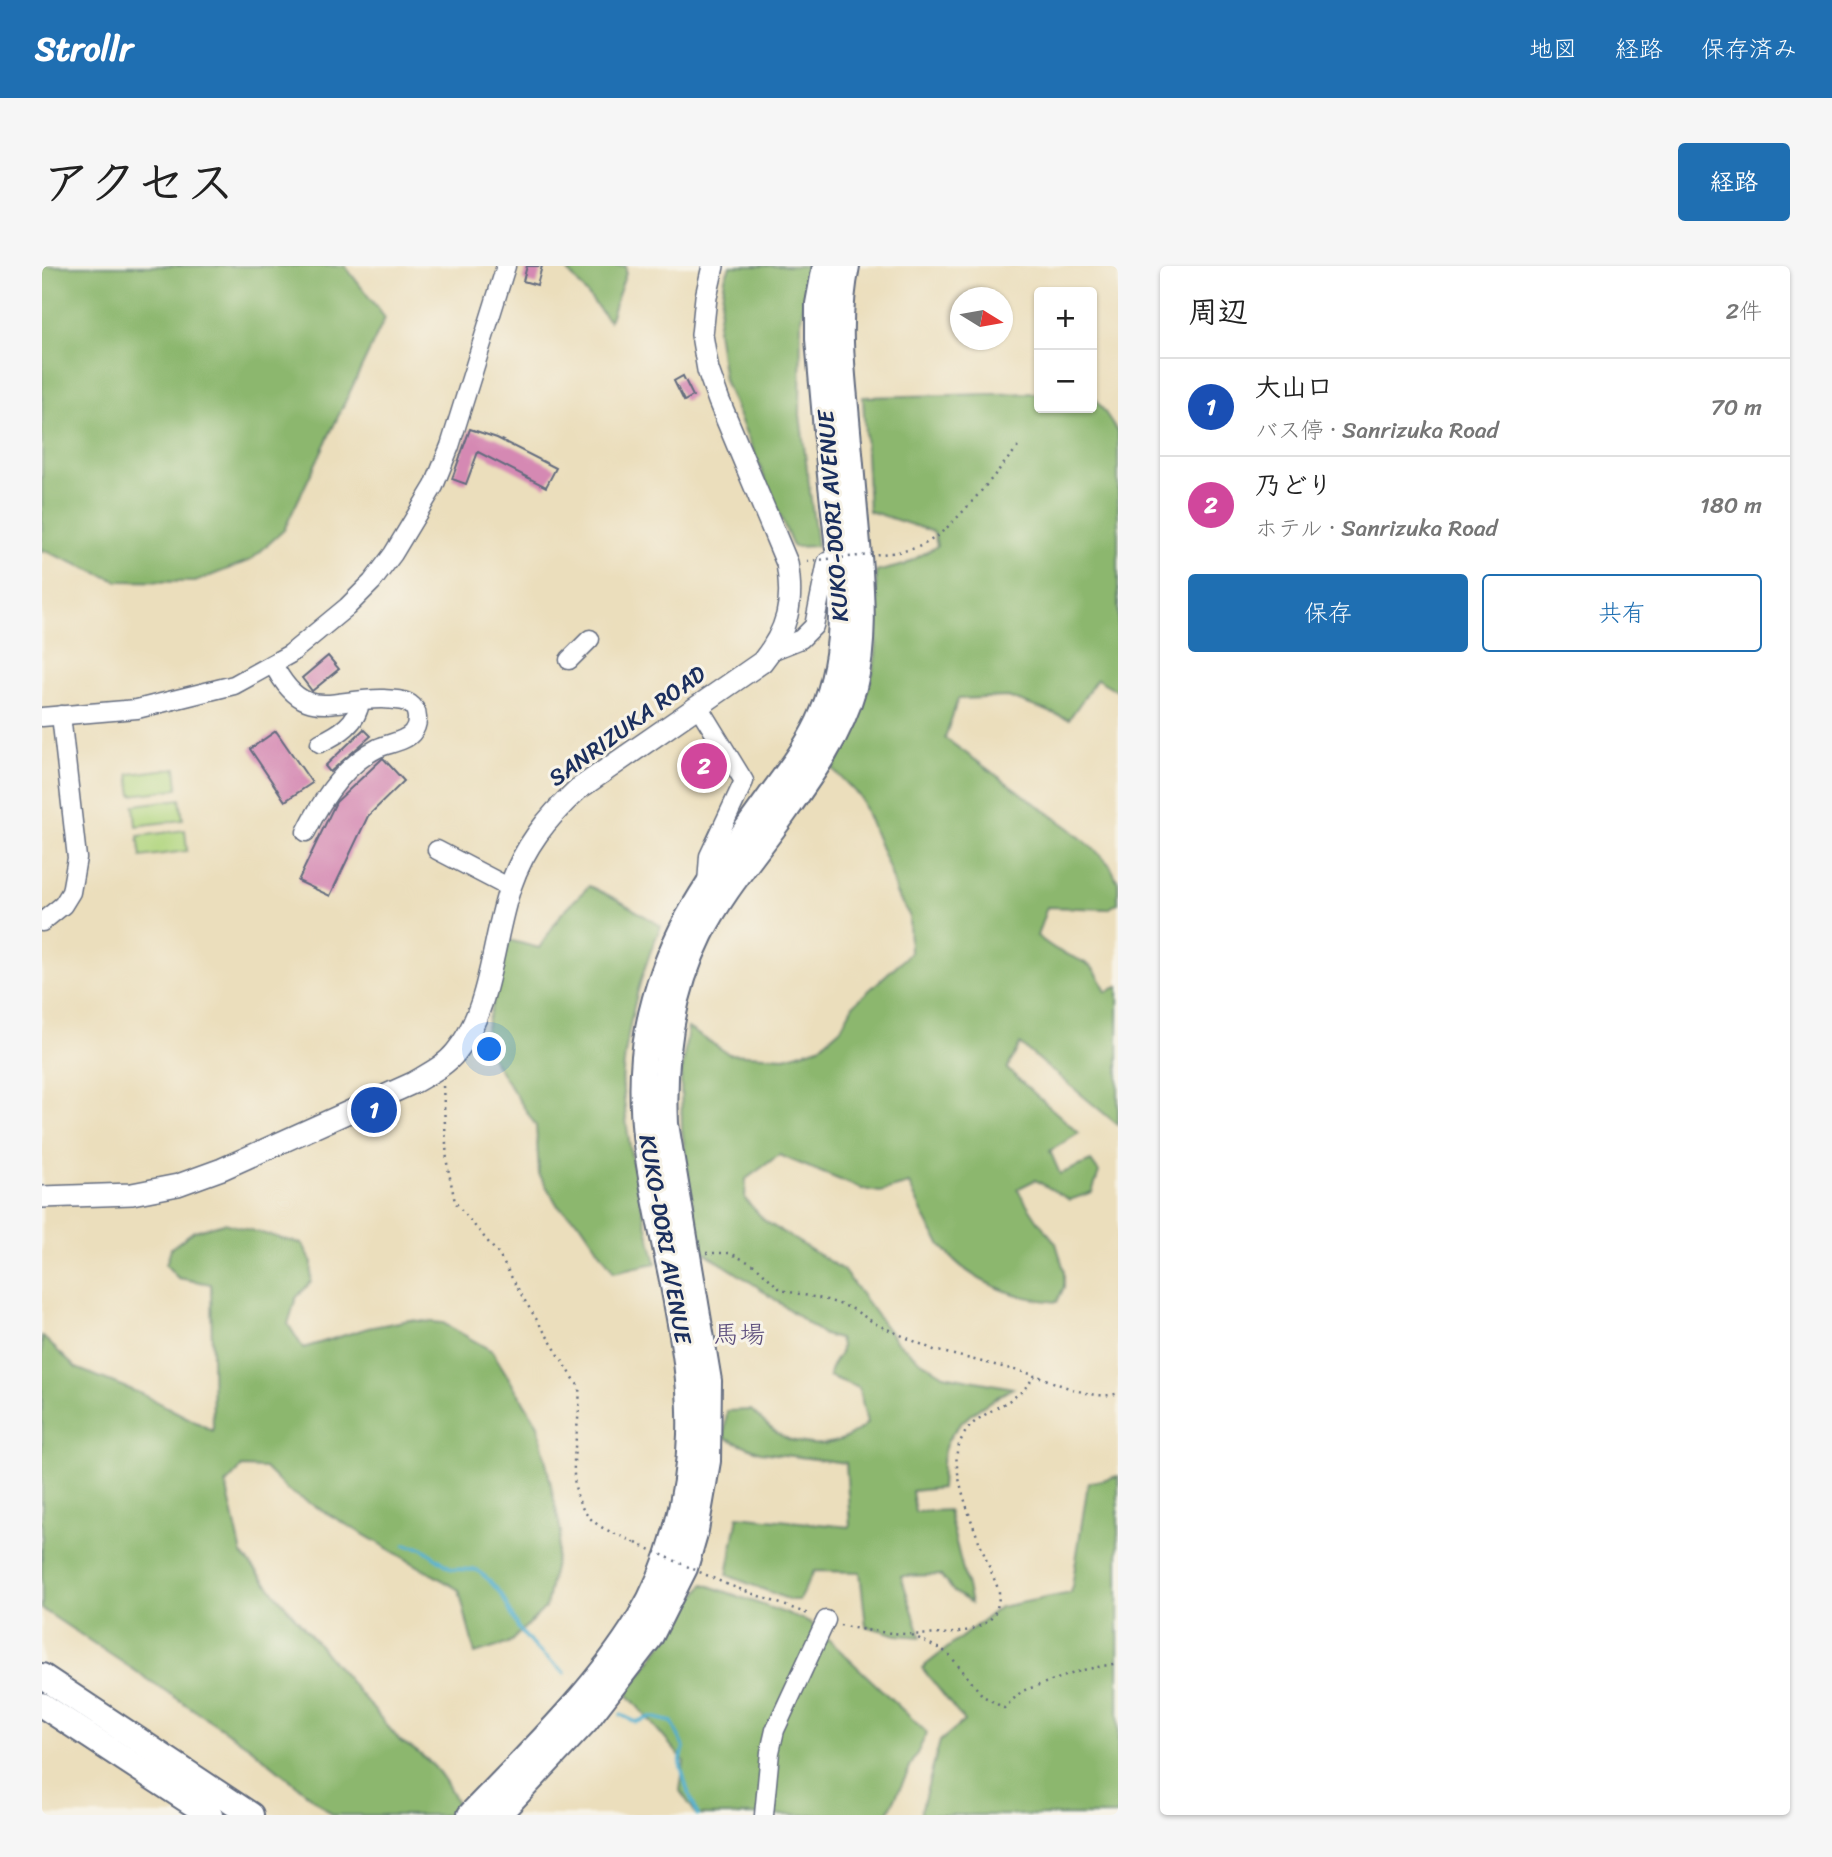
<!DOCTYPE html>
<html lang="ja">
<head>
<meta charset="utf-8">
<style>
	:root { --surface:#fff; --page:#f6f6f6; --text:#222; --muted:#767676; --line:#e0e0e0; --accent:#1f6fb2 }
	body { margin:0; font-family:Sriracha,"Klee One",sans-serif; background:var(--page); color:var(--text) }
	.controls { position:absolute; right:21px; top:21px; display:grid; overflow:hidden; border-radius:7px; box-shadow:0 2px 5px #0004 }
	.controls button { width:63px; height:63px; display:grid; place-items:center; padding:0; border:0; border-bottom:2px solid var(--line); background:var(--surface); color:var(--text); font:35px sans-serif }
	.compass { position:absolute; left:908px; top:21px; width:63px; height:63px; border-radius:50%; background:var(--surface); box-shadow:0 2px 5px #0004; rotate:101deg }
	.you { position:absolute; left:448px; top:784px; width:24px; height:24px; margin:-18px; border:5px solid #fff; border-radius:50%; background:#1a73e8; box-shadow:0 0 0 10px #1a73e833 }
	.badge { display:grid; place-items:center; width:46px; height:46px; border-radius:50%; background:var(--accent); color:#fff; font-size:23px; font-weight:700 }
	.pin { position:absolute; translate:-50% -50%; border:4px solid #fff; box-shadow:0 2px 7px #0006 }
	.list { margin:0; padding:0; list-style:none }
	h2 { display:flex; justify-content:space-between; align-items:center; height:91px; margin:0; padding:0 28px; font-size:30px }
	h2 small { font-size:23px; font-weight:400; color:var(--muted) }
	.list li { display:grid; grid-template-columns:46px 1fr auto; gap:21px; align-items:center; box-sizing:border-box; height:98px; padding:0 28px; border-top:2px solid var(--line) }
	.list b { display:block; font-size:26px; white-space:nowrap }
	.list p { margin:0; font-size:23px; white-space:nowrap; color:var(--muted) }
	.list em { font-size:23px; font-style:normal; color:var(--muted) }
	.actions { display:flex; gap:14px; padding:21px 28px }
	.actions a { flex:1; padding:16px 0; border:2px solid var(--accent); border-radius:7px; text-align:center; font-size:24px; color:var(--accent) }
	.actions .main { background:var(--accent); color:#fff }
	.map { position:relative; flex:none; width:1076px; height:1549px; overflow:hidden; border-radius:7px }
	header { display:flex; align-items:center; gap:42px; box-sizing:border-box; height:98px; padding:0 35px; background:var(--accent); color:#fff }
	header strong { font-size:33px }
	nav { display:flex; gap:38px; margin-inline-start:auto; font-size:24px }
	.intro { display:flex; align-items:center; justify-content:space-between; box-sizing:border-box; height:168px; padding:0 42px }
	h1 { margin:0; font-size:49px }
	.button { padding:18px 32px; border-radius:7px; background:var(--accent); color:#fff; font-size:24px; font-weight:700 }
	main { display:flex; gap:42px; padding:0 42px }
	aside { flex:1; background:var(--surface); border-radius:7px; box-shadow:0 2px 5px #0004 }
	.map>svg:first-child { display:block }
	.green { fill:#b1d67f; stroke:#66826e; stroke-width:2 }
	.forest { fill:#8cb76e; stroke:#547366; stroke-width:2 }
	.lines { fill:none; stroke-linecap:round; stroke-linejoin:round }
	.stream { stroke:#50afcf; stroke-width:3.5 }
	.building { fill:#d589b3 }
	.minor-casing { stroke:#646c7f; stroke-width:21 }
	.major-casing { stroke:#646c7f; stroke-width:24 }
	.highway-casing { stroke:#646c7f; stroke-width:28 }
	.path { stroke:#646c7f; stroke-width:2.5; stroke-dasharray:2 5; stroke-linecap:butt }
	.minor { stroke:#fff; stroke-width:18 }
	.major { stroke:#fff; stroke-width:21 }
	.highway { stroke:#fff; stroke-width:24 }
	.path-bridge { stroke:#646c7f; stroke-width:2.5; stroke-dasharray:2 5; stroke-linecap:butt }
	.labels { text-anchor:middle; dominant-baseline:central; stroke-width:6; stroke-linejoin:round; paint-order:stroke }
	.street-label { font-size:23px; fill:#1b2f5e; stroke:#f7f3e8 }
	.quarter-label { font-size:26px; fill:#5c4e7c; stroke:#f7f3e8 }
</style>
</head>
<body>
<header>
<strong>Strollr</strong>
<nav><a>地図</a><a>経路</a><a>保存済み</a></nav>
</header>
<div class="intro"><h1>アクセス</h1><a class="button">経路</a></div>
<main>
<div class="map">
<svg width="1076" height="1549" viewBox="0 0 1076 1549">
	<rect width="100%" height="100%" fill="#f7f3e8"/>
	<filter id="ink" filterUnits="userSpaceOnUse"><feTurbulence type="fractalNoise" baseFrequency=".0143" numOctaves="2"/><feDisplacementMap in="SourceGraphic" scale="14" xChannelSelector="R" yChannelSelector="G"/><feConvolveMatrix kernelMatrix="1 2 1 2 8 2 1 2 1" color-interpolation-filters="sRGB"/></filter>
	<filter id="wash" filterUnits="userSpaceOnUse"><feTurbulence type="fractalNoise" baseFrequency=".00686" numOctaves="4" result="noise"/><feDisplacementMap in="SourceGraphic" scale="28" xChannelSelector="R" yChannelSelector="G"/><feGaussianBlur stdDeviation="1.57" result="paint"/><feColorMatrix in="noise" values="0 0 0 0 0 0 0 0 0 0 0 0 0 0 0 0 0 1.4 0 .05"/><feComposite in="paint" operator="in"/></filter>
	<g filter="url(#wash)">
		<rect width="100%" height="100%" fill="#ebdebc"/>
		<g class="green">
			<polygon points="134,502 136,523 90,529 87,508"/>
			<polygon points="138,533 141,554 94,560 92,539"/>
			<polygon points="143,564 145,585 99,591 96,570"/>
		</g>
		<g class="forest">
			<polygon points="0,0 303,0 343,52 242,264 209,294 153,316 75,315 3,285 0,286"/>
			<polygon points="528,0 584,0 584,7 567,55 526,5"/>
			<polygon points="688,0 768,0 759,53 758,149 775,280 751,281 682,114 675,64 683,12"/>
			<path d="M997,127V142H1050V127L1076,166V425L1055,413L1027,453L966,431L916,433L903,472L1027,562L1053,584L1068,599L1076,616V637L1066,643L1005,641L995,670C1002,675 1010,682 1019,686C1046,698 1052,696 1064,726L1076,720V859L978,778L965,803L1037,867L1008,885L1018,908L1049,895L1057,906L1050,926L1028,934L993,914L975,923L996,955L1014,977L1022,1004V1021L1015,1036C975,1033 929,1016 904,985C887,965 878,941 867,918L838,926L820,923L737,889L704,913L703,933L723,955L801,1004L854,1075L876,1093L902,1109L971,1122C945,1137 907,1156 901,1189C899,1200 900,1212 899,1222L870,1225L873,1246L906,1244L929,1337L912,1326L898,1309L859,1310L879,1371L855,1369L824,1360L818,1306L772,1305L757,1334H748L685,1309L696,1250L808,1261L804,1197L718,1186L682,1171L685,1145L709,1144C720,1154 735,1170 749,1174C778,1183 804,1177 825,1157L817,1122L787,1110C787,1095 805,1090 797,1073L782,1069L713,1019L657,983L640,865L639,812L646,762L687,788L743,791L777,781L799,762L811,739L868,687L867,649L854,627L848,605L818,531L790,502C809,467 826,433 833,394C837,366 834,334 834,306L862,299L895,280L892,266L827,245L821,131Z"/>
			<path d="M547,620L576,634L619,660C599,705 586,756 581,806C579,818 582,831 583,843C588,896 601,946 614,997L572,1006L539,958L516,940L497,908L494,860L440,777L467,674L497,682L520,647Z"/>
			<path d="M182,957L261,978L270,997L269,1016L254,1032L246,1058L261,1082L326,1062L367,1054L401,1057L450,1085L496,1159L519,1266L504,1341L467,1377L433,1388L417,1324L245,1224L223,1202L200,1201L184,1218L200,1288L358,1475C387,1491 401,1507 415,1537L403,1549H291L208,1481L0,1343V1070L34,1102L100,1128L171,1165L169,1018L136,1012L124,999L129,982L152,965Z"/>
			<polygon points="1076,1210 1076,1549 878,1549 898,1475 922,1455 880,1402 958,1341 1029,1327 1046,1217"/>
			<polygon points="662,1318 768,1356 885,1467 845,1549 655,1549 638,1525 642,1495 585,1428"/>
		</g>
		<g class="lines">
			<g class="stream">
				<polyline points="363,1279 380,1282 410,1303 435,1304 447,1314 460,1329 476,1362 493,1382 523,1407"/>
				<polyline points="579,1449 594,1456 609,1451 630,1456 642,1481 638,1497 645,1523 656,1549"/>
			</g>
		</g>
		<g id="blocks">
			<g class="building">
				<polygon points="485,0 500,0 495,19 481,15"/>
				<polygon points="641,110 651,130 642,135 632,115"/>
				<polygon points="428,163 455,172 514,202 504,221 436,186 424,218 410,213"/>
				<polygon points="286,390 297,403 270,425 260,412"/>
				<polygon points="322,463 329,470 288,506 283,500"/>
				<polygon points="234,465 270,517 243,535 208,483"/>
				<polygon points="341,492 362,515 326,550 288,630 256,615 294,536"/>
			</g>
		</g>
	</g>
	<g filter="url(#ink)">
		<use href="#blocks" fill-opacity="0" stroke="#646c7f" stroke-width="2"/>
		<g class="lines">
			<g class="minor-casing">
				<g id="minor">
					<polyline points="729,385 759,373 772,360 785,296 796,295"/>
					<polyline points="527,394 548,373"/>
					<path d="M231,398C262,459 289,432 341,433C349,434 361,433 368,438C377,444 377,459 370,467C362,476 347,477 336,482C302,499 280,533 264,566"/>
					<polyline points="656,440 702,515 667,590 665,618"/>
					<polyline points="0,451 95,443 192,419 248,388 305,341 330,316 351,288 392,220 408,180 464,0"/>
					<path d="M278,477C297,468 316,457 318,435"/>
					<polyline points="395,584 468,622"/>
					<polyline points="0,656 21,639 29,626 35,592 19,449"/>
					<polyline points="722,1549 728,1486 733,1464 784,1354"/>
				</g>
			</g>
			<g class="major-casing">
				<path id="major" d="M0,931L90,928L136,919L180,903L371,817C386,808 403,800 414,786C450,742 450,672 469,619C482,581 505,552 535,524L720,396C746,364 752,337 745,297L677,135L666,104L660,69L664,31L671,0"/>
			</g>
			<g class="highway-casing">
				<g id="highway">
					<polyline points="0,1410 209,1549"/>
					<polyline points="0,1439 168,1549"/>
					<path d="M428,1549C487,1487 551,1427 596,1354C629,1300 646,1232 648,1169C650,1115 639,1062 629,1009C612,929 590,845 606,762C625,666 668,614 724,536C744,508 767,480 780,448C812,372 796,288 788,209C784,164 780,118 776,73V38L783,0"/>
					<path d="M456,1549L544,1455L608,1372L643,1302L654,1264L666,1195L667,1115L624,858C621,794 630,726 659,668C681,624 715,586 743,546C771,507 799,468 812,421C823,378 820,333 817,290C813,240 808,191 804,142C799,94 795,48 805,0"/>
				</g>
			</g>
			<g class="path">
				<path d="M849,287C862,285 875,283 886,276C914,260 954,206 977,180"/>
				<path d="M401,820L405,897L413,936L457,989L483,1035L537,1121C541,1161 516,1223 550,1254C561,1265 581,1270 594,1277"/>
				<polyline points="664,987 688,987 714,1000 739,1024 785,1034 809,1042 834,1058 892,1084 993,1109"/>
				<polyline points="684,1318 769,1349"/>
				<path d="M798,1359C829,1367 929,1379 950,1351C956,1343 957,1335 957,1325C945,1295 910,1215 915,1186C918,1173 924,1163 934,1155C957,1137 976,1136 993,1109C1014,1117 1055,1136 1076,1127"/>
				<polyline points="870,1369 906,1387 941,1430 962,1442 980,1425 1041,1404 1076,1397"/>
			</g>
			<use href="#minor" class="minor"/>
			<use href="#major" class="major"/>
			<use href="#highway" class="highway"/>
			<g class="path-bridge">
				<polyline points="765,295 849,287"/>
				<polyline points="594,1277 684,1318"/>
			</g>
		</g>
	</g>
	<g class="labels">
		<g class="street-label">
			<text transform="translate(791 250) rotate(-94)">KUKO-DORI AVENUE</text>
			<text transform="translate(585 460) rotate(-36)">SANRIZUKA ROAD</text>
			<text transform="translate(623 973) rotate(80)">KUKO-DORI AVENUE</text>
		</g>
		<g class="quarter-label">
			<text x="697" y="1068">馬場</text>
		</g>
	</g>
</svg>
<div class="controls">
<button>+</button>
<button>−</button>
</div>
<svg class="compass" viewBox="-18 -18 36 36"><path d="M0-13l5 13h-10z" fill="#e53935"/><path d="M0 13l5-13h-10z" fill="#767676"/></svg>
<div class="you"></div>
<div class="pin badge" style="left:332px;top:844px;background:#1a4fb4">1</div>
<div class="pin badge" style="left:662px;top:500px;background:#d1479c">2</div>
</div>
<aside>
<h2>周辺<small>2件</small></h2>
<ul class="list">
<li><span class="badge" style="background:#1a4fb4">1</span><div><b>大山口</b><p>バス停 · Sanrizuka Road</p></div><em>70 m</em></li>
<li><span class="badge" style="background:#d1479c">2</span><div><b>乃どり</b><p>ホテル · Sanrizuka Road</p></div><em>180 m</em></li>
</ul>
<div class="actions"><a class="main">保存</a><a>共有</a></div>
</aside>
</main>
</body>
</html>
